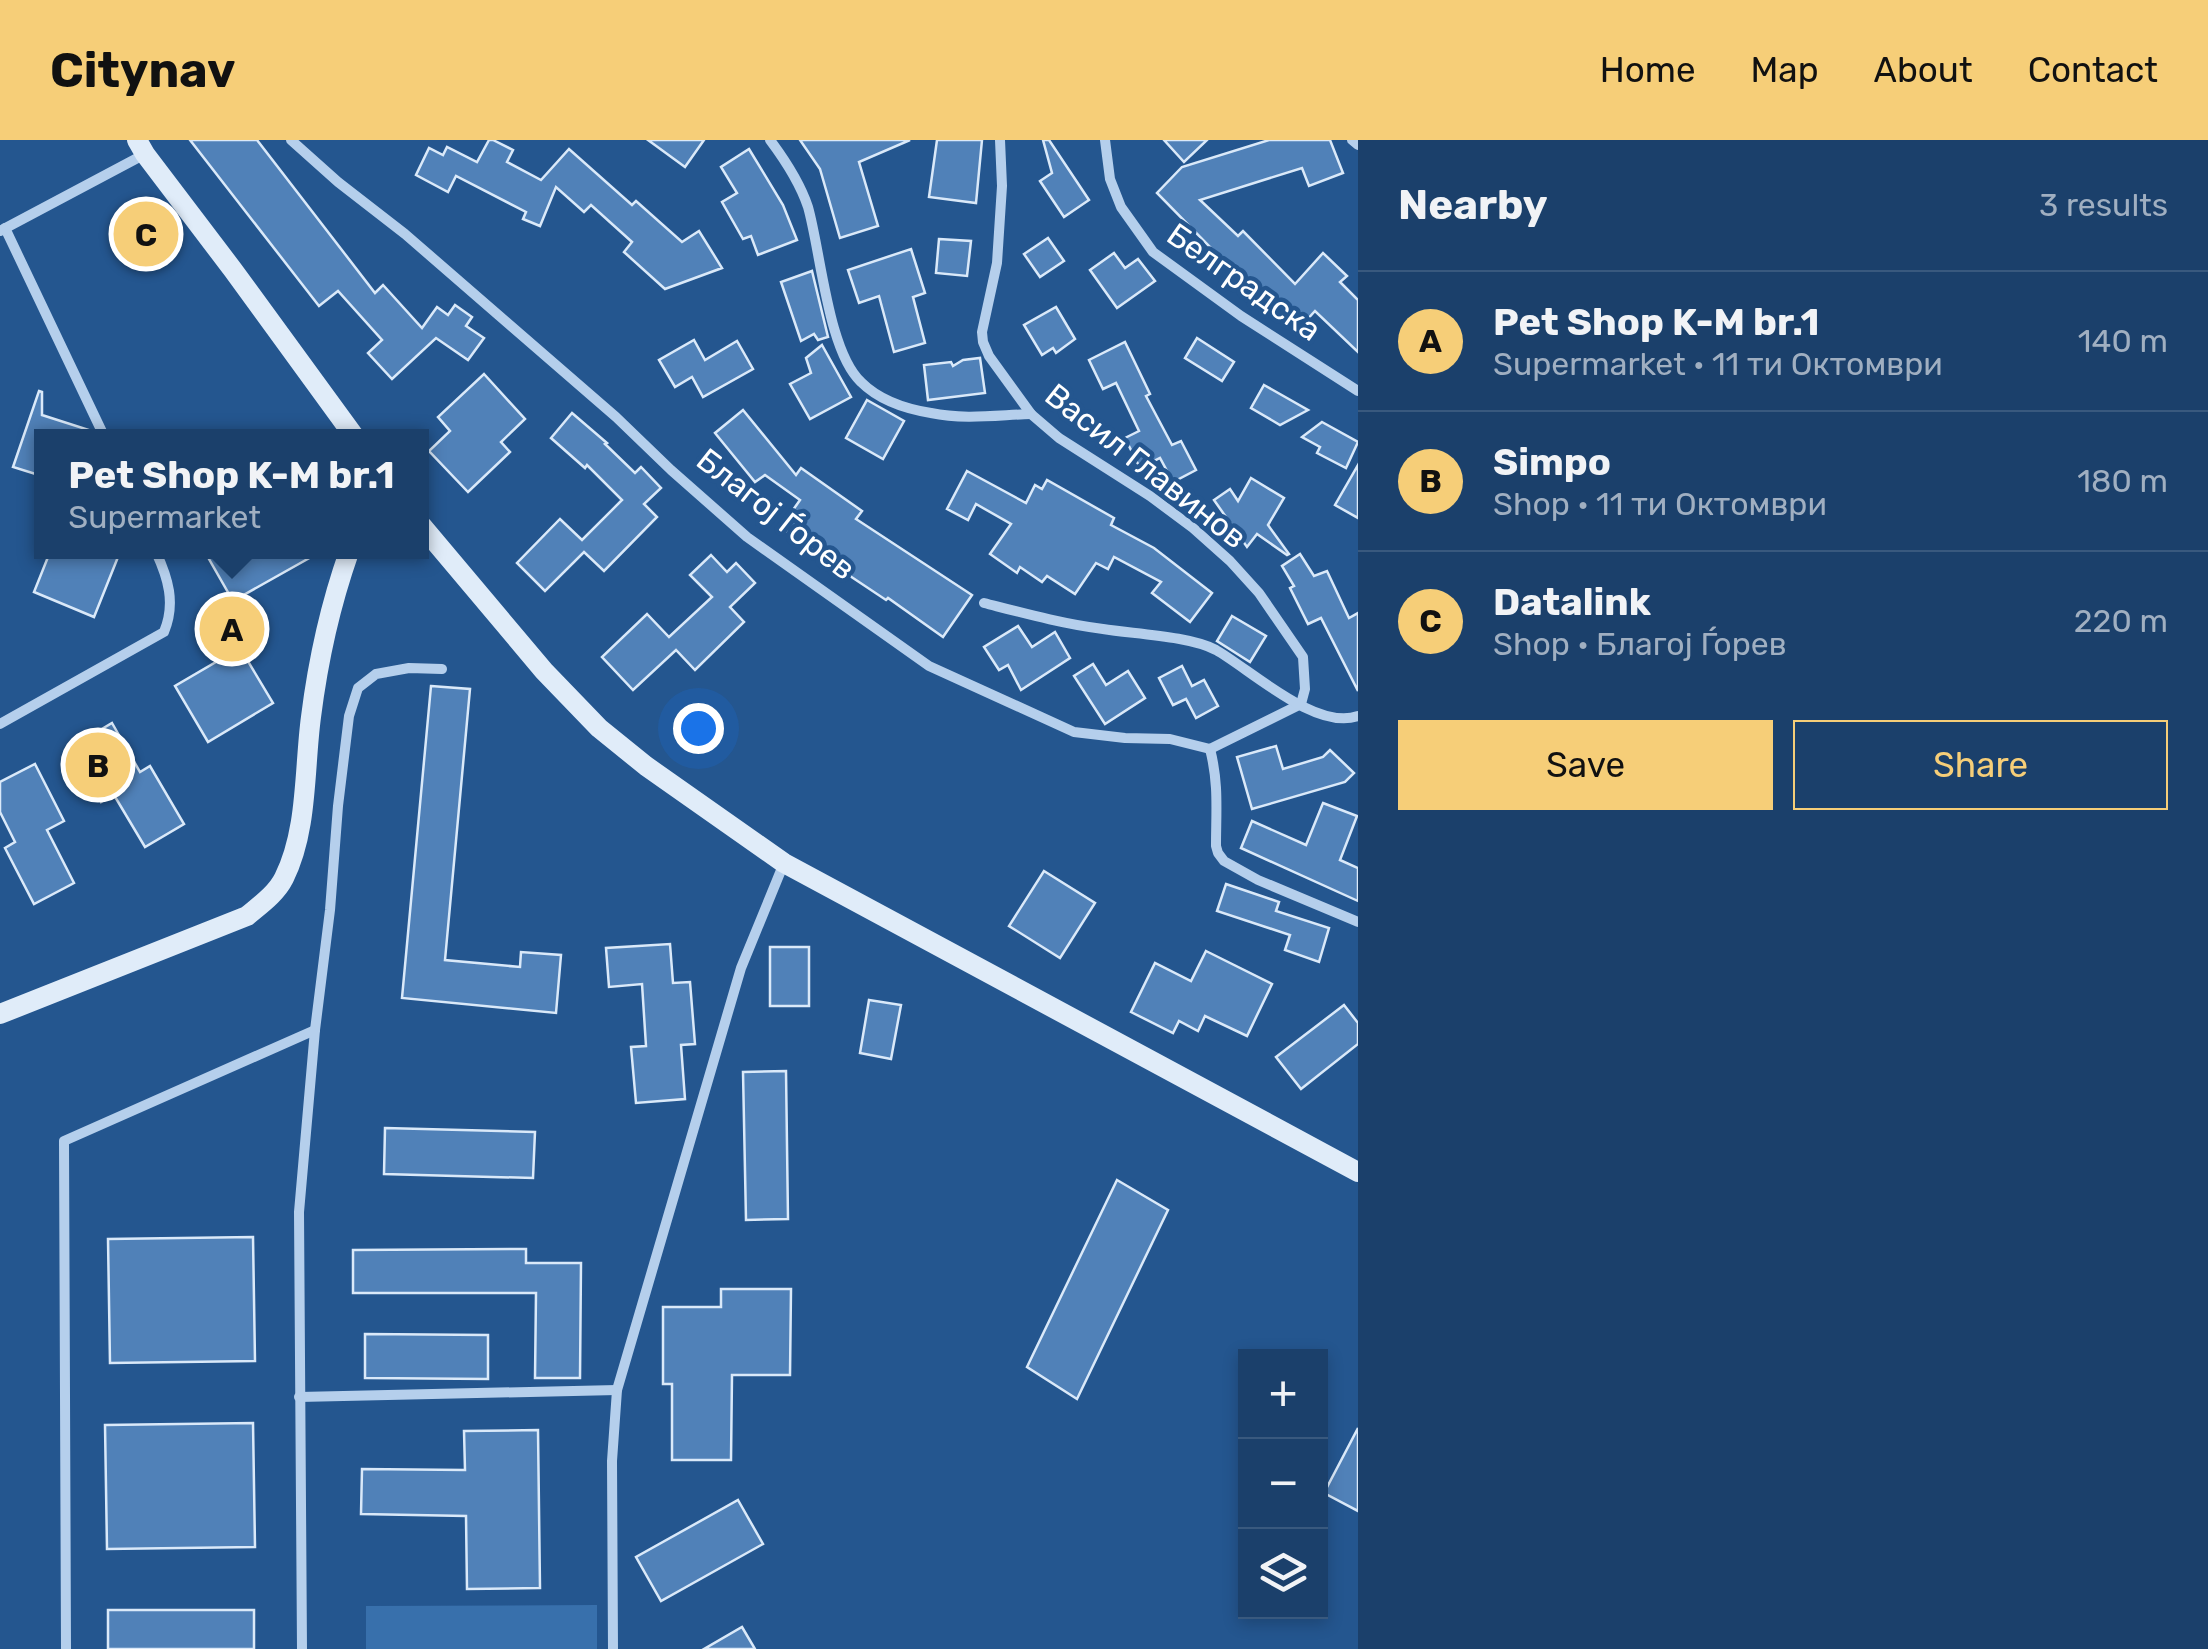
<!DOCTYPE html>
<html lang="en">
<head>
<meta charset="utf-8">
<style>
	:root { --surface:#1b406b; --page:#244771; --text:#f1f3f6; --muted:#a0afc1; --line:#39597e; --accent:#f6ce78 }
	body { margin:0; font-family:Rubik,sans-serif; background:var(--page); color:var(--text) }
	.controls { position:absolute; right:30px; bottom:30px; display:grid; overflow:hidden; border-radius:0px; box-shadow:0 5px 15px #0003 }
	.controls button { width:90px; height:90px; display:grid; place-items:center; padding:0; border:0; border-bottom:2px solid var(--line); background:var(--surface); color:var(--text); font:50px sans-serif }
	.you { position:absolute; left:698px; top:588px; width:35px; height:35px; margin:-25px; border:8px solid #fff; border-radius:50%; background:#1a73e8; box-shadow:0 0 0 15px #1a73e833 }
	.badge { display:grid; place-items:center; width:65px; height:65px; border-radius:50%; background:var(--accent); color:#111; font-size:32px; font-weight:700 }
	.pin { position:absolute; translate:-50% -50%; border:5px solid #fff; box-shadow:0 2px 10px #0006 }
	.popup { position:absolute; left:34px; top:289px; width:395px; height:130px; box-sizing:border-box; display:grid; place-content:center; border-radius:0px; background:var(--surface); filter:drop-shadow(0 2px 8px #0005); font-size:32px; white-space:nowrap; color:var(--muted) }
	.popup b { font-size:38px; color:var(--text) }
	.popup::after { content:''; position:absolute; left:50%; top:100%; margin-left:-20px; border:20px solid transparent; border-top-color:var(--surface) }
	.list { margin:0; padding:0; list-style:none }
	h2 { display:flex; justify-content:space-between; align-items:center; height:130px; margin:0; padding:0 40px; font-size:42px }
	h2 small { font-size:32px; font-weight:400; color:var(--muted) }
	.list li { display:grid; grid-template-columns:65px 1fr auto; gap:30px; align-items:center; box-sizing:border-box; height:140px; padding:0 40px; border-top:2px solid var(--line) }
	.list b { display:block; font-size:38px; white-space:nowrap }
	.list p { margin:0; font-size:32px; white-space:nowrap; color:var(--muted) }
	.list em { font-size:32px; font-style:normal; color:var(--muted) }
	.actions { display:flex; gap:20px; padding:30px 40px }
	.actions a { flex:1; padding:22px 0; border:2px solid var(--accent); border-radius:0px; text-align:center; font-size:35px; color:var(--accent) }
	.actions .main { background:var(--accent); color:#111 }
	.icon { flex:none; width:55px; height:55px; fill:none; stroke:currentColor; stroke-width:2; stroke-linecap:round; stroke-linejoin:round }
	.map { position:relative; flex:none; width:1358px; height:1509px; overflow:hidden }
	header { display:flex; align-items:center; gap:60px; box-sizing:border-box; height:140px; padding:0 50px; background:var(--accent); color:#111 }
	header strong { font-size:48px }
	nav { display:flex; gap:55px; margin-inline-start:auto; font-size:35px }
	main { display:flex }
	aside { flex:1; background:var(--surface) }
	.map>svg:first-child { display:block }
	.green { fill:#3870ac }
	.building { fill:#5081b8; stroke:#dae9f9; stroke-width:2.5 }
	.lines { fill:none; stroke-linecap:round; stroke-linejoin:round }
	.street { stroke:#b5cfec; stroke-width:10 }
	.secondary { stroke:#e0ecf9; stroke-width:20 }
	.labels { text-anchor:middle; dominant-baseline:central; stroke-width:9; stroke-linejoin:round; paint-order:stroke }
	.street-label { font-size:32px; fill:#fff; stroke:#24568f }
</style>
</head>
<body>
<header>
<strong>Citynav</strong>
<nav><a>Home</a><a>Map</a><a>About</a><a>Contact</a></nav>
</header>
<main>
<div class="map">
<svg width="1358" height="1509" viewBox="0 0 1358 1509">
	<rect width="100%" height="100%" fill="#24568f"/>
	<polygon class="green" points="597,1465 597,1509 366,1509 366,1466"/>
	<g class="building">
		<polygon points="190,0 257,0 375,153 383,145 422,188 437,167 448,175 455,165 472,177 466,186 484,198 468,220 436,198 392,239 368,213 382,200 338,151 319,166"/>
		<polygon points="489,0 493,0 513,10 507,22 541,40 569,9 632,65 636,61 682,102 699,91 722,128 665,149 624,112 632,102 591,65 584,72 556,47 540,86 523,79 526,72 456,36 448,52 416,35 429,8 443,15 447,7 477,22"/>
		<polygon points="648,0 704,0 685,27"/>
		<polygon points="800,0 910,0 859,22 878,86 840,98 820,29"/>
		<polygon points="937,0 982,0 976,63 929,57"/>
		<polygon points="1043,0 1049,0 1089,60 1064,77 1040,41 1052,33"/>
		<polygon points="1164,0 1207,0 1184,22"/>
		<polygon points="1269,0 1330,0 1343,33 1309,46 1302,28 1200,60 1238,96 1243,91 1295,144 1323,113 1347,136 1340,142 1358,160 1358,212 1315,171 1304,183 1269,151 1261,159 1157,53 1182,27"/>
		<polygon points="749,9 783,65 797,100 758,115 751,96 743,99 722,62 737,53 721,27"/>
		<polygon points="1048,98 1064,121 1040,137 1024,114"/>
		<polygon points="939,99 971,101 967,136 936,133"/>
		<polygon points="911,109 925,153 913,157 925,203 894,212 879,156 859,163 848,130"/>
		<polygon points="1114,113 1125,128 1138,119 1155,141 1117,168 1090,130"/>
		<polygon points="812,131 828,197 818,200 814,194 801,201 781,142"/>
		<polygon points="1056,167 1075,199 1056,213 1053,208 1042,215 1024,185"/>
		<polygon points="1197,198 1234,222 1222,241 1185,218"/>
		<polygon points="694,200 705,220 737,201 753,229 703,257 692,237 675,247 659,220"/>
		<polygon points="1125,202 1150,254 1146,256 1172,305 1181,301 1196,330 1173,342 1160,318 1140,328 1125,298 1139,291 1116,243 1103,249 1089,220"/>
		<polygon points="822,205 851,257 810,279 790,244 811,233 806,218"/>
		<polygon points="980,218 985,253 928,260 924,225 951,222 953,226 963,220"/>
		<polygon points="484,234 525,279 501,302 510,312 468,352 429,311 450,291 438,277"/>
		<polygon points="1264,245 1308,270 1280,285 1251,268"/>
		<polygon points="39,251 42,252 42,275 92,291 95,296 42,296 42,336 13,327"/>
		<polygon points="867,260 904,281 883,319 846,298"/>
		<polygon points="743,270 796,335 801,328 862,371 856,379 972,455 943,497 888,458 886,460 844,432 781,387 800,360 765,335 755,342 715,293"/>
		<polygon points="572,273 607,303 605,304 635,333 641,327 661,348 644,364 657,377 604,431 584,412 545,451 517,423 560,379 582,400 622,360 587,325 585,328 551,298"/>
		<polygon points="1322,282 1358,302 1346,328 1317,313 1320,307 1302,297"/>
		<polygon points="1358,325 1358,378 1335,365"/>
		<polygon points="967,331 1026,363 1035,345 1042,349 1047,340 1114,378 1111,385 1154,408 1212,453 1190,482 1152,453 1161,442 1114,417 1108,429 1096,423 1075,454 1047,436 1042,442 1020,427 1017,433 990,414 1011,384 976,364 968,380 947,369"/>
		<polygon points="1251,338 1284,358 1268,385 1289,414 1287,415 1257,394 1247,407 1214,360 1230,349 1238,361"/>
		<polygon points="50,412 103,412 118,417 94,477 34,452"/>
		<polygon points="205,412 320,412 233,461"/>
		<polygon points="1300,414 1314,436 1327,431 1349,478 1358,473 1358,551 1321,478 1308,484 1290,448 1294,446 1282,426"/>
		<polygon points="711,415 727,432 736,423 755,443 730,467 744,482 695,530 676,510 633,550 602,517 647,474 669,497 712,457 690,435"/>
		<polygon points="1232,476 1266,496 1250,522 1217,501"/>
		<polygon points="1018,486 1032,507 1055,492 1070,518 1021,550 1008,525 999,530 984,507"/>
		<polygon points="240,508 273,563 208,602 175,546"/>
		<polygon points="1093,524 1106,545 1128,531 1145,558 1105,584 1074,536"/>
		<polygon points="1182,526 1192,546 1204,540 1218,566 1196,578 1186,559 1173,565 1159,538"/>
		<polygon points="431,546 470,549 445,820 520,827 521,812 561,815 556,873 402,858"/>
		<polygon points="112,583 140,632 150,626 184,684 145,707 114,655 101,662 70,608"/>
		<polygon points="1276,606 1283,629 1323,617 1330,610 1354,633 1345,642 1252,669 1237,617"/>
		<polygon points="35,624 64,681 47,690 74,743 34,764 5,708 15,702 0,672 0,642"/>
		<polygon points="1323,663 1357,676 1340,720 1358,728 1358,761 1241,708 1252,681 1306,705"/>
		<polygon points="1044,731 1095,763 1060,818 1009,786"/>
		<polygon points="1226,744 1279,762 1276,771 1329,788 1319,822 1285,810 1290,795 1217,771"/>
		<polygon points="670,804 673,843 690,842 695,904 681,905 685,959 636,963 631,907 646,906 642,844 609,847 606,808"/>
		<rect x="770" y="807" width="39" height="59"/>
		<polygon points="1206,811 1272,844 1247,896 1205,876 1198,891 1179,881 1173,893 1131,872 1155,823 1191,841"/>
		<polygon points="869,860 901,865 891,919 860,913"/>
		<polygon points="1344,865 1358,883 1358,904 1301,949 1276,917"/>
		<polygon points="786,931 788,1079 746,1080 743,932"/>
		<polygon points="385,988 535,992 533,1038 384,1034"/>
		<polygon points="1117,1040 1168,1070 1077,1259 1027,1227"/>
		<polygon points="253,1097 255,1221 110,1223 108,1099"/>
		<polygon points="526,1109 526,1123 581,1123 580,1238 535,1238 536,1153 353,1153 353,1110"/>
		<polygon points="721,1149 791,1149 790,1235 732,1235 731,1320 672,1320 672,1244 663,1244 663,1167 721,1167"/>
		<polygon points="365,1194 488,1195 488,1239 365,1238"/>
		<polygon points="253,1283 255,1407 107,1409 105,1285"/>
		<polygon points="1358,1288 1358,1371 1324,1353"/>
		<polygon points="538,1290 540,1448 467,1449 466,1376 361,1374 362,1329 465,1330 464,1291"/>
		<polygon points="738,1360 763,1404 661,1461 636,1417"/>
		<rect x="108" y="1470" width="146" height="39"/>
		<polygon points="742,1487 755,1509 704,1509"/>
	</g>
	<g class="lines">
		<g class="street">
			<polyline points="291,0 338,42 405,94 616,277 671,330 747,397 929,526 1074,592 1125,598 1170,599 1210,609 1301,564"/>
			<path d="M770,0C785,20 800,43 808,67C821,113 828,211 861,242C879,260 906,269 931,273C964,280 998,275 1031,274"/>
			<polyline points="1000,0 1002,46 997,123 982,192 983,202 989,216 1031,274 1059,298 1150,356 1193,388 1230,421 1259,453 1303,517 1305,549 1301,564"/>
			<polyline points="1105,0 1110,39 1121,67 1153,112 1241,176 1358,251"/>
			<polyline points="1352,0 1358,5"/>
			<polyline points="5,88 104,296"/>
			<polyline points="0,91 145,14"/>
			<path d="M984,463C1023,473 1063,484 1103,489C1134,494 1190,496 1216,510C1251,530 1316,591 1358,576"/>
			<path d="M0,584L164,492C176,463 168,438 156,412"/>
			<path d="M1210,609C1219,644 1216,671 1216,706L1218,713L1224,721L1258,740L1358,782"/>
			<polyline points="299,1257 617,1250"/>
			<polyline points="66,1509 64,1001 315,890"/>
			<polyline points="302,1509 299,1072 315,890 330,770 338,666 349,576 358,548 376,534 409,528 442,529"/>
			<polyline points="613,1509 612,1321 617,1250 741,828 784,723"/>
		</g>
		<g class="secondary">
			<polyline points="137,0 145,14 233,130 354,296"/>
			<polyline points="422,386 544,531 599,588 646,626 784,723 1358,1032"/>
			<path d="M0,874L247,776C260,765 276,754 284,738C308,690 304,629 311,577C318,521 330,466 349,412"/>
		</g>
	</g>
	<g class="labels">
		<g class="street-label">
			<text transform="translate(1244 142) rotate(35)">Белградска</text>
			<text transform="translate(1146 326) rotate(38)">Васил Главинов</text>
			<text transform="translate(776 374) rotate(38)">Благој Ѓорев</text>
		</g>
	</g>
</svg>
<div class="controls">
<button>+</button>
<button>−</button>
<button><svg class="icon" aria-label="layers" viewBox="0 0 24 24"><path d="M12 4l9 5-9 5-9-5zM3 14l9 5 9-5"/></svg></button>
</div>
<div class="you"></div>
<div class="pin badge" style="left:232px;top:489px">A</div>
<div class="popup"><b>Pet Shop K-M br.1</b>Supermarket</div>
<div class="pin badge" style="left:98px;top:625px">B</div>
<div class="pin badge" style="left:146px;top:94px">C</div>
</div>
<aside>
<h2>Nearby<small>3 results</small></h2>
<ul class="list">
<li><span class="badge">A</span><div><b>Pet Shop K-M br.1</b><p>Supermarket · 11 ти Октомври</p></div><em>140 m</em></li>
<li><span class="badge">B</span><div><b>Simpo</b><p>Shop · 11 ти Октомври</p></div><em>180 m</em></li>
<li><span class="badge">C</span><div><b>Datalink</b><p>Shop · Благој Ѓорев</p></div><em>220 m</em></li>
</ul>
<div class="actions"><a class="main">Save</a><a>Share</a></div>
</aside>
</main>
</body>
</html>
